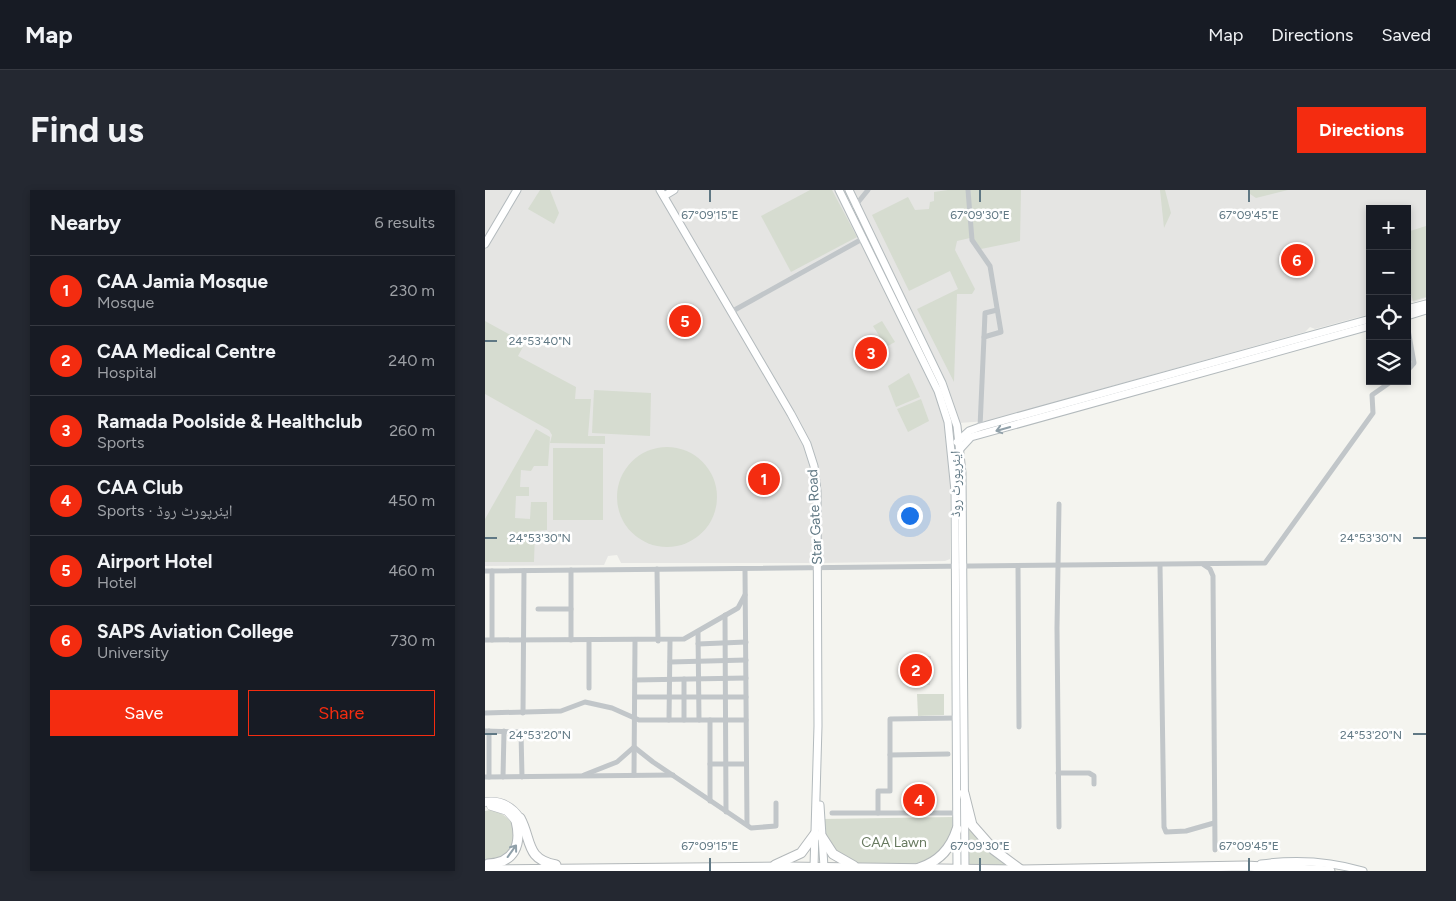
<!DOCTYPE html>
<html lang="en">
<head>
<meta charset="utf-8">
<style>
	:root { --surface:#171b24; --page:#242831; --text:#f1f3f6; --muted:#9ea1a6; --line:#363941; --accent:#f42c10 }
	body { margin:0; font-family:Figtree,"Noto Naskh Arabic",sans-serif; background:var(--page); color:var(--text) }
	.controls { position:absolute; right:15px; top:15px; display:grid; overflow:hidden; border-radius:0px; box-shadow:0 2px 8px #0003 }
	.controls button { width:45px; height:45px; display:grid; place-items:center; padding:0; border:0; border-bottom:1px solid var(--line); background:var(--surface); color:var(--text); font:25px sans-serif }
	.you { position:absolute; left:424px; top:325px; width:18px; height:18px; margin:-12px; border:4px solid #fff; border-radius:50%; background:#1a73e8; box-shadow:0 0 0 8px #1a73e833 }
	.badge { display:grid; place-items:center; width:32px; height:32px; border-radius:50%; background:var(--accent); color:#fff; font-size:16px; font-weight:700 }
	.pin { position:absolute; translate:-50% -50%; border:2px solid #fff; box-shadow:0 1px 5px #0006 }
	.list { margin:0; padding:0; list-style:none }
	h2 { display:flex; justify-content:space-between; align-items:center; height:65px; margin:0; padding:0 20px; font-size:21px }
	h2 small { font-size:16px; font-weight:400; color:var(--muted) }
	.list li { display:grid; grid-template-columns:32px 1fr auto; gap:15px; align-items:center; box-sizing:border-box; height:70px; padding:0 20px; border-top:1px solid var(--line) }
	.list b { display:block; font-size:19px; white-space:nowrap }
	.list p { margin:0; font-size:16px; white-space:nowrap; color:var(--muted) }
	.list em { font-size:16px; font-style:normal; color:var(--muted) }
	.actions { display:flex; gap:10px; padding:15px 20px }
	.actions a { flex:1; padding:11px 0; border:1px solid var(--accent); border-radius:0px; text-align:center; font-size:18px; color:var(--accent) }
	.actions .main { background:var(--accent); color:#fff }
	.icon { flex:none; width:28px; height:28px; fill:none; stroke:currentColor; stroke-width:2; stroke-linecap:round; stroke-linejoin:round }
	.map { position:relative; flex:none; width:941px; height:681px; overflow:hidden; border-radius:0px }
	header { display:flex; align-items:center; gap:30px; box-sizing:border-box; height:70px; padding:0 25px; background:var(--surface); border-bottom:1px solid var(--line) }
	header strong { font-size:24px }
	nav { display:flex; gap:28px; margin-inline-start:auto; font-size:18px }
	.intro { display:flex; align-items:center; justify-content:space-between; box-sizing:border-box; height:120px; padding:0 30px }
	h1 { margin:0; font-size:35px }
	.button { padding:12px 22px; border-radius:0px; background:var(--accent); color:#fff; font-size:18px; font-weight:700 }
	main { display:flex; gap:30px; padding:0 30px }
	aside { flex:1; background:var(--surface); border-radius:0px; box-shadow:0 2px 8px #0003 }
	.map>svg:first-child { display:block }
	.built { fill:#e5e5e3 }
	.green { fill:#d6dcd0 }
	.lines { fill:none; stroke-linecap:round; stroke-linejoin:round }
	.secondary-casing { stroke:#b3babd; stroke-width:9 }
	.primary-casing { stroke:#b4b9bc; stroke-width:9 }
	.highway-casing { stroke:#b3b8ba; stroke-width:11 }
	.street { stroke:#c1c6c9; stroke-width:5 }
	.secondary { stroke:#fff; stroke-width:7 }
	.primary { stroke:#fff; stroke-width:8 }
	.highway { stroke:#fff; stroke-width:9 }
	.oneway { stroke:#90a0a9 }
	.ticks { fill:none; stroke:#607884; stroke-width:2 }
	.labels { text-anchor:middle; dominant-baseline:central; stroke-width:5; stroke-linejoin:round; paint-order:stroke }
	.street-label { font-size:14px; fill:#607884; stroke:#fff }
	.park-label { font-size:14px; fill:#687a60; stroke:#fff }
	.ticks-label { font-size:12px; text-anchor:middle; fill:#607884; stroke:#fff; stroke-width:5; stroke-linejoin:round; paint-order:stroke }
</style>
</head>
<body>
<header>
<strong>Map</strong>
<nav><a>Map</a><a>Directions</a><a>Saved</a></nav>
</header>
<div class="intro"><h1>Find us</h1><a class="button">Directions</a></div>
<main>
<aside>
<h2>Nearby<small>6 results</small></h2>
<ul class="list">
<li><span class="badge">1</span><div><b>CAA Jamia Mosque</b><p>Mosque</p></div><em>230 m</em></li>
<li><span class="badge">2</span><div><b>CAA Medical Centre</b><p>Hospital</p></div><em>240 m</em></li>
<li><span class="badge">3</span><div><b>Ramada Poolside &amp; Healthclub</b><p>Sports</p></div><em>260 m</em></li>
<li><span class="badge">4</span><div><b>CAA Club</b><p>Sports · ایئرپورٹ روڈ</p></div><em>450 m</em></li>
<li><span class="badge">5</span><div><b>Airport Hotel</b><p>Hotel</p></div><em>460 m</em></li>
<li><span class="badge">6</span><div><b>SAPS Aviation College</b><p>University</p></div><em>730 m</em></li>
</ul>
<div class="actions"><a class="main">Save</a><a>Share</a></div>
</aside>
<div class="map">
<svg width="941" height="681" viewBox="0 0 941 681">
	<rect width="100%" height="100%" fill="#f4f4ef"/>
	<g class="built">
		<polygon points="0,0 941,0 941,108 929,112 922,108 922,19 885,19 885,124 830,139 825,137 820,142 502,231 460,234 465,268 465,369 460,371 335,373 136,373 132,365 123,366 119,375 0,376"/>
		<polygon points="440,466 446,466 445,495 432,495 431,490 416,489 415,470 439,471"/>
	</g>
	<g class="green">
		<polygon points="55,0 65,0 74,23 69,34 43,19"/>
		<polygon points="325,0 347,0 372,47 306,82 276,26"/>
		<polygon points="463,0 482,0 485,48 472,51 470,60 490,99 487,104 472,104 469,192 432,119 473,99 465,81 424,101 387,25 423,7 430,20 444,19 445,12 449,11 449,2"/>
		<polygon points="485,0 536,0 535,51 496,59 489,51"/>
		<polygon points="671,0 680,0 686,23 679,38 675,0"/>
		<polygon points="763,0 803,0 771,8 765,4"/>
		<polygon points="941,36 941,107 928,111 922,92 922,42"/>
		<polygon points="0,131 40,153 33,166 91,197 90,209 106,209 103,246 120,246 120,254 65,253 67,245 64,240 0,204"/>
		<polygon points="397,131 410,152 401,157 388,136"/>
		<polygon points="389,147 401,169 384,178 372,157"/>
		<polygon points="424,183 435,207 411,217 403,196"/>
		<polygon points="109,200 166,203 165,246 107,243"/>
		<polygon points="436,209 444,231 423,242 412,219"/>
		<polygon points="51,239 65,247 63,276 49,276 46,281 36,280 35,297 44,297 44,306 31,306 30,328 45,329 46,312 62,312 62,340 50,341 49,372 0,372 0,329"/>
		<circle cx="182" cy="307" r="50"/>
		<rect x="68" y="258" width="50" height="72"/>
		<polygon points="432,504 459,504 459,525 433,526"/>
		<path d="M5,620C30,623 43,655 18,668C14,670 6,670 2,671L0,670V621Z"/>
		<path d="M469,627C469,638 467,644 461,653C445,677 423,675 396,675C382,674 363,675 352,664C342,654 340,643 337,629Z"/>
		<polygon points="480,632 519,674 518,676 481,675"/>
	</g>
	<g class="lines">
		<g class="secondary-casing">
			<g id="secondary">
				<polyline points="175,0 306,224 322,254 329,276 332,301 333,536 329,677"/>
				<polyline points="354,0 453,201 463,232 470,301 472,680"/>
				<polyline points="364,0 457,193 472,236 477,283 480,680"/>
				<polyline points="179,6 189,0"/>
				<polyline points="0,54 32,0"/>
				<polyline points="922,119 941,114"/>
				<polyline points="922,126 941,120"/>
				<polyline points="472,252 484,241 495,237 885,129"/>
				<polyline points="475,259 486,247 885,136"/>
				<polyline points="335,615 339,677"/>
				<path d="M776,674C811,669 844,671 878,681"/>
			</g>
		</g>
		<g class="primary-casing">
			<g id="primary">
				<path d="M0,612C15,610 26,615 35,628"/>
				<polyline points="6,616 22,621 31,631"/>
			</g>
		</g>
		<g class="highway-casing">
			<g id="highway">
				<polyline points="479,603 487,635 509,660 536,680"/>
				<path d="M35,628C47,650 40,669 71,675"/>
				<polyline points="337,647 348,664 369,676"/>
				<path d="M3,674C29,673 37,655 31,631"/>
				<polyline points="290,675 316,663 330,644"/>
				<path d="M434,678C453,672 466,658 472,639"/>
				<polyline points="0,680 300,677 536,680 761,676 845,681"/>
			</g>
		</g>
		<g class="street">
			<polyline points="483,0 487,50 505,76 516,142 499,147 495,237"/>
			<polyline points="370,16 383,0"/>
			<polyline points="246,122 379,48"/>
			<polyline points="922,134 929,173 922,181"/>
			<polyline points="499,147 500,123 512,120"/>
			<polyline points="574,314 572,438 574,637"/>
			<polyline points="675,375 679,637 681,642 701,641 729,633"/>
			<polyline points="719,375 725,379 728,386 730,660"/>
			<polyline points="533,376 534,537"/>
			<polyline points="172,379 173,451"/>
			<polyline points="260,379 262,635"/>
			<polyline points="86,380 86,450"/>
			<polyline points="0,381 780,373 888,223 887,205 907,191"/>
			<polyline points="53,419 86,419"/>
			<polyline points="240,425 241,622"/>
			<polyline points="213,442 214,530"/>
			<polyline points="0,450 199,449 253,418 260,405"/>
			<polyline points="7,450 7,381"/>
			<polyline points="213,454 261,452"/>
			<polyline points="185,472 261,470"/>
			<polyline points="199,489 199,530"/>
			<polyline points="150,490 261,488"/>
			<polyline points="104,498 104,450"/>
			<polyline points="150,507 261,507"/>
			<polyline points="0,523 76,521 100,512 127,518 154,530 261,530"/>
			<polyline points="38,523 39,381"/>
			<polyline points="184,530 185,451"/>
			<polyline points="0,541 36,542 37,587"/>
			<polyline points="4,541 4,587"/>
			<polyline points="405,565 463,564"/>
			<polyline points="225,574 261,574"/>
			<polyline points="573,583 604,583 609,586 609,594"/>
			<polyline points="99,585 132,572 149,557 168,572 266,638 291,636 291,613"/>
			<polyline points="149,585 150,451"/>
			<polyline points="0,587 188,585"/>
			<polyline points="18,587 19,541"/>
			<polyline points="225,611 225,530"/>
			<polyline points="347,623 472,623"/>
			<polyline points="393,623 393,601 405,601 405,529 472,528"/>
		</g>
		<use href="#secondary" class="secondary"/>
		<use href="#primary" class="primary"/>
		<use href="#highway" class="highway"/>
	</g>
	<defs><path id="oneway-shaft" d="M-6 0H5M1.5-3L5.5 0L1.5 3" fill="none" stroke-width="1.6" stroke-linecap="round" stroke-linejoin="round" transform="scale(1.25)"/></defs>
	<g class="oneway">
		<use href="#oneway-shaft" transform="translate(518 239) rotate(164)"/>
		<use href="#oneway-shaft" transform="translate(27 661) rotate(-54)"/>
	</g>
	<path class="ticks" d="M225,0V12M495,0V12M764,0V12M0,151H12M0,348H12M928,348H941M0,544H12M928,544H941M225,668V681M495,668V681M764,668V681"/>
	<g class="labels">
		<g class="street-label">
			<text transform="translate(470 294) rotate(-90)">ایئرپورٹ روڈ</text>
			<text transform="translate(330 327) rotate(-93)">Star Gate Road</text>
		</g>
		<g class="park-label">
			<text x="409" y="652">CAA Lawn</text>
		</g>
	</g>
	<g class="ticks-label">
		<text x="225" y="29">67°09'15"E</text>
		<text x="495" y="29">67°09'30"E</text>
		<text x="764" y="29">67°09'45"E</text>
		<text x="55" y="155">24°53'40"N</text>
		<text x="55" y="352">24°53'30"N</text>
		<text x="886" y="352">24°53'30"N</text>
		<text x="55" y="549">24°53'20"N</text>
		<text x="886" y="549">24°53'20"N</text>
		<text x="225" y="660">67°09'15"E</text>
		<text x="495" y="660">67°09'30"E</text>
		<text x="764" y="660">67°09'45"E</text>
	</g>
</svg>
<div class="controls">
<button>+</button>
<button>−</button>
<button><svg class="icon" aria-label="locate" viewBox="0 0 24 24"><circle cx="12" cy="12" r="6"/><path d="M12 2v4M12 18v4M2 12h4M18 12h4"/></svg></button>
<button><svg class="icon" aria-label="layers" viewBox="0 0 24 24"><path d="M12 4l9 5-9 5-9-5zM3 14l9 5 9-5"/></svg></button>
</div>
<div class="you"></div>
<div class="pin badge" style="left:279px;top:289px">1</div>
<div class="pin badge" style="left:431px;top:480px">2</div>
<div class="pin badge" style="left:386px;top:163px">3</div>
<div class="pin badge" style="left:434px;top:610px">4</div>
<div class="pin badge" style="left:200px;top:131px">5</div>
<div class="pin badge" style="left:812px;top:70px">6</div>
</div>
</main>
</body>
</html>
